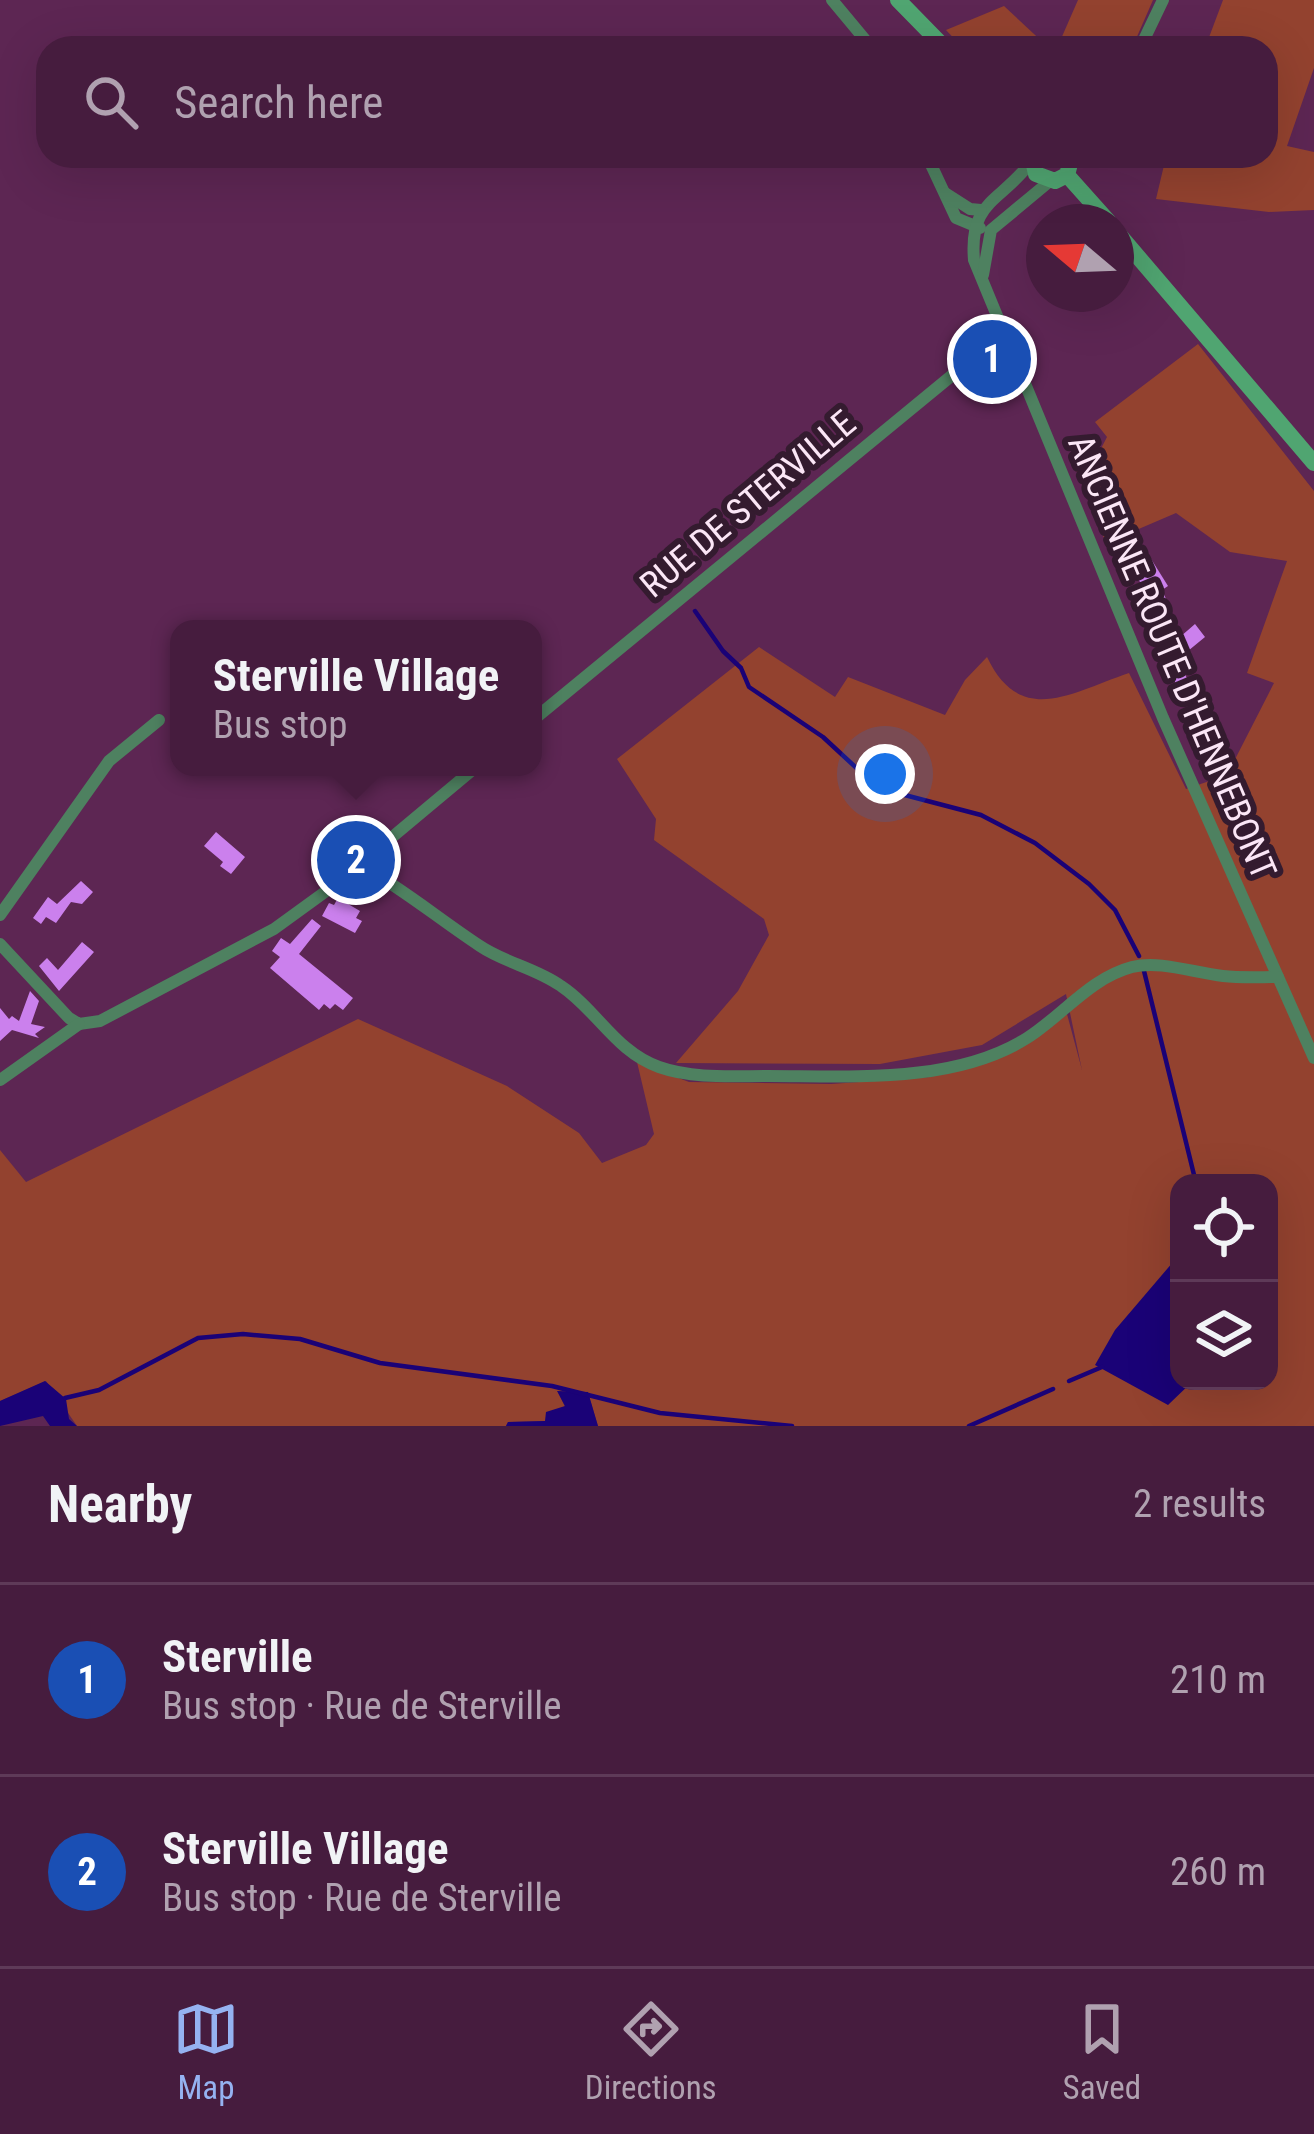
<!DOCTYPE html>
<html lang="en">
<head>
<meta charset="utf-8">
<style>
	:root { --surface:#461c3e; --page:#502949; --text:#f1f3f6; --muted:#b0a1b0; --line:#5e3a58; --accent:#95b2f1 }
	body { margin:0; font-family:"Roboto Condensed",sans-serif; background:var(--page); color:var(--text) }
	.controls { position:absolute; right:36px; bottom:36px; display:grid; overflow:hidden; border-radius:24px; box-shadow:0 12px 48px #0002 }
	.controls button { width:108px; height:108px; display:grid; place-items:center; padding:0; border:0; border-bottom:3px solid var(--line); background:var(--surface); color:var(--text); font:60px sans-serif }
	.compass { position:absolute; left:1026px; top:204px; width:108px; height:108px; border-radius:50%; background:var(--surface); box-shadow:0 12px 48px #0002; rotate:289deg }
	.you { position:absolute; left:885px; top:774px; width:42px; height:42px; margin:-30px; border:9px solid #fff; border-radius:50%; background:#1a73e8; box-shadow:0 0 0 18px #1a73e833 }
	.badge { display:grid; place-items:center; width:78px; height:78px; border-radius:50%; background:var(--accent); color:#fff; font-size:39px; font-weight:700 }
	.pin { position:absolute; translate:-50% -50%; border:6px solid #fff; box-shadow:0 3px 12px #0006 }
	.popup { position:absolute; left:170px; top:620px; width:372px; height:156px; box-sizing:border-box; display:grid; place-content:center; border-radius:24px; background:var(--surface); filter:drop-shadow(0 3px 9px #0005); font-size:39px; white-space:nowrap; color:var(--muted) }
	.popup b { font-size:45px; color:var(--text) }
	.popup::after { content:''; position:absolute; left:50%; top:100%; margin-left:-24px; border:24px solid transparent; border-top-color:var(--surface) }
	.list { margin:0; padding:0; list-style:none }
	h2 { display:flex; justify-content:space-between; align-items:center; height:156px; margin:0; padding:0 48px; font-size:51px }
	h2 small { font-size:39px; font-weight:400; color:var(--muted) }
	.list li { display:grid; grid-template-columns:78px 1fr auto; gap:36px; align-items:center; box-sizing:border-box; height:192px; padding:0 48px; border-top:3px solid var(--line) }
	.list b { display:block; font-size:45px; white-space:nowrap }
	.list p { margin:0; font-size:39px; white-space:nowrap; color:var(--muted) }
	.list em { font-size:39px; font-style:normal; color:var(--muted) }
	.icon { flex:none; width:66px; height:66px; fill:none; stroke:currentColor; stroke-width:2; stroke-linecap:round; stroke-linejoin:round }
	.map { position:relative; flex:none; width:1314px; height:1426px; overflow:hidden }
	.search { position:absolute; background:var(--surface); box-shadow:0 12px 48px #0002; left:36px; right:36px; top:36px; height:132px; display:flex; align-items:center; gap:30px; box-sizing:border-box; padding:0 42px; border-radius:36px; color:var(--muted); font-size:45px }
	.sheet { height:540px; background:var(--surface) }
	nav { display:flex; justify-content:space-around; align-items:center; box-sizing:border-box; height:168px; border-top:3px solid var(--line); background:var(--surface); font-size:33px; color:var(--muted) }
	nav a { display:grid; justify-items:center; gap:6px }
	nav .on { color:var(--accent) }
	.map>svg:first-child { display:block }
	.green { fill:#93422f; fill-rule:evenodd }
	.water { fill:#1a0277 }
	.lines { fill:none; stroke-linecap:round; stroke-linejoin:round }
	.stream { stroke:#1a0277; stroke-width:4.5 }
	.building { fill:#cb80ed }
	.street { stroke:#4e8160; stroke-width:12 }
	.secondary { stroke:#50a571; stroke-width:16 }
	.labels { text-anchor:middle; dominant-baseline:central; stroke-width:12; stroke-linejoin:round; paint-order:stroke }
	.street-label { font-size:36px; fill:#fbe6f6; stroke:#341b2f }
</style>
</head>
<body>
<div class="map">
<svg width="1314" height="1426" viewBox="0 0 1314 1426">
	<rect width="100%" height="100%" fill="#5d2653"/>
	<g class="green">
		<polygon points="1078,0 1153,0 1132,48 1057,48"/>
		<polygon points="1223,0 1314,0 1314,68 1287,146 1314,152 1314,210 1269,212 1156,199 1165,161 1177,156 1266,156 1266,48 1205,48"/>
		<polygon points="1004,6 1049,48 963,48 946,30"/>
		<path d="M1198,344L1314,491V1426H598L588,1393L558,1392L565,1407L546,1421L508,1422L506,1426H77L46,1381L0,1401V1150L26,1182L358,1019L507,1086L579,1133L602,1163L646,1145L654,1134L637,1062L689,1082L831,1084L930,1077L1028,1043L1067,1014L1082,1070L1066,994L982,1045L880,1064L676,1063L738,991L769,935L764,919L654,840L656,819L617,759L759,647L835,697L848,677L945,715L965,680L987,657C1021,728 1072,692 1129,673L1186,789L1227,775L1274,683L1247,673L1287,561L1230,552L1176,513L1106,543L1072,460L1092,466L1107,437L1095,422ZM1179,1183H1269V1381H1179Z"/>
	</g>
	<g class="water">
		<polygon points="1179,1255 1179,1381 1193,1381 1168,1405 1095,1365 1115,1330"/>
		<polygon points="45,1381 66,1399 69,1419 77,1426 50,1426 43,1416 0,1426 0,1401"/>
		<polygon points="557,1391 588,1392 598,1426 506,1426 508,1422 545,1421 546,1412 565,1406"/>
	</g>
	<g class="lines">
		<g class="stream">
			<polyline points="695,611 723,651 741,668 749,687 823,737 878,788 981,815 1035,843 1089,884 1115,910 1139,956"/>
			<polyline points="1144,971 1196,1183"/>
			<polyline points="1069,1381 1102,1367"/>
			<polyline points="65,1398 99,1390 198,1338 243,1334 300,1339 380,1363 552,1386 660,1413 792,1426"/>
			<polyline points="969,1426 1053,1389"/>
		</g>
	</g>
	<g class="building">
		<polygon points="1135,542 1139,549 1143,546 1168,586 1162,590 1166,599 1155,606 1120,550"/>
		<polygon points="1195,624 1205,637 1177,660 1188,680 1177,686 1163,656 1187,644 1180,637"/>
		<polygon points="216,832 245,857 231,874 220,866 223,862 204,846"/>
		<polygon points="81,881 93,892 82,904 71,902 56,923 46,917 41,924 33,918 48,897 57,904"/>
		<polygon points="338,898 360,911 356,918 362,921 355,933 322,916 329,903 334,905"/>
		<polygon points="312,919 321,926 299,954 353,998 343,1010 335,1004 330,1009 324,1004 319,1010 270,968 280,957 272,951 281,938 290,944"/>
		<polygon points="82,942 94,952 59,991 39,966 47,958 58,970"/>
		<polygon points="30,991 39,1001 31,1024 45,1027 35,1034 39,1038 12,1030 0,1041 0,1008 9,1019 12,1016 19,1021"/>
	</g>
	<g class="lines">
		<g class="street">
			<polyline points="832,0 872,48"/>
			<polyline points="1140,48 1163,0"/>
			<polyline points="927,156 956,218 980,228"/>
			<path d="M1031,162C1000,203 969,200 974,260L1163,718L1314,1058"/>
			<polyline points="945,193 970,209 981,210"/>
			<polyline points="983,275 991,230 1050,181"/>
			<polyline points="533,720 978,354 1005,338"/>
			<path d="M359,864C402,888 439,919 480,946C505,963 536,968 561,986C597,1010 616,1052 659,1067C693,1079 732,1076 768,1076C851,1076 954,1084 1027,1038C1062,1016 1090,978 1132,967C1160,960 1194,973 1223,976C1241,978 1259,977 1278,977"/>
			<polyline points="0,915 109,761 159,720"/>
			<polyline points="0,944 69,1018 79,1024 100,1021 274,929 336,884 476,767"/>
			<polyline points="0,1080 79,1024"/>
		</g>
		<g class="secondary">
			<polyline points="898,0 945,48"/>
			<polyline points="1032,156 1036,174 1055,181 1067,175 1072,156"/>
			<polyline points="1067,175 1109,222"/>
			<polyline points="1116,231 1314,463"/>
		</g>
	</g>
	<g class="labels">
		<g class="street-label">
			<text transform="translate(748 504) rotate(-40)">RUE DE STERVILLE</text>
			<text transform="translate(1172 657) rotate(67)">ANCIENNE ROUTE D'HENNEBONT</text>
		</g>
	</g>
</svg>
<div class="controls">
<button><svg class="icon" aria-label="locate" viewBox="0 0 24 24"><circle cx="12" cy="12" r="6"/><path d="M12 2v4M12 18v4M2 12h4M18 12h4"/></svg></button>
<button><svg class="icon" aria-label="layers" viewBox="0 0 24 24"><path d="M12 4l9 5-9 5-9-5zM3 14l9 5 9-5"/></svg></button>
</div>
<svg class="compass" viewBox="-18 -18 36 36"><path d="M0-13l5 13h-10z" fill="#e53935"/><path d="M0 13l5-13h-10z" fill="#b0a1b0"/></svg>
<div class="you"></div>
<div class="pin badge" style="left:992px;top:359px;background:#1a4fb4">1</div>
<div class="pin badge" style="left:356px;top:860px;background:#1a4fb4">2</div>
<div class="popup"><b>Sterville Village</b>Bus stop</div>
<div class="search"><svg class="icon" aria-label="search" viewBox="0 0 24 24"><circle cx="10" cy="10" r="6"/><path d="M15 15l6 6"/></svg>Search here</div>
</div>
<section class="sheet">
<h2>Nearby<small>2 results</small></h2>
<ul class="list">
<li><span class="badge" style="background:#1a4fb4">1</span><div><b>Sterville</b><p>Bus stop · Rue de Sterville</p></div><em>210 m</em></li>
<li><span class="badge" style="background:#1a4fb4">2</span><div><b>Sterville Village</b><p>Bus stop · Rue de Sterville</p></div><em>260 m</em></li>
</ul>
</section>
<nav>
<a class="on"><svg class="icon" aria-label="map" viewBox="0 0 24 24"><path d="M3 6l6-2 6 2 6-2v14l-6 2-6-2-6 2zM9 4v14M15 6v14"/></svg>Map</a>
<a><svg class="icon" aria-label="directions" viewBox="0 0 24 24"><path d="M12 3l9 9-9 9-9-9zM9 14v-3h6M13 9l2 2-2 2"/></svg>Directions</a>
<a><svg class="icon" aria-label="saved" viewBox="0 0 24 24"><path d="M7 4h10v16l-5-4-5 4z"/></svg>Saved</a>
</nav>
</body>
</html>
